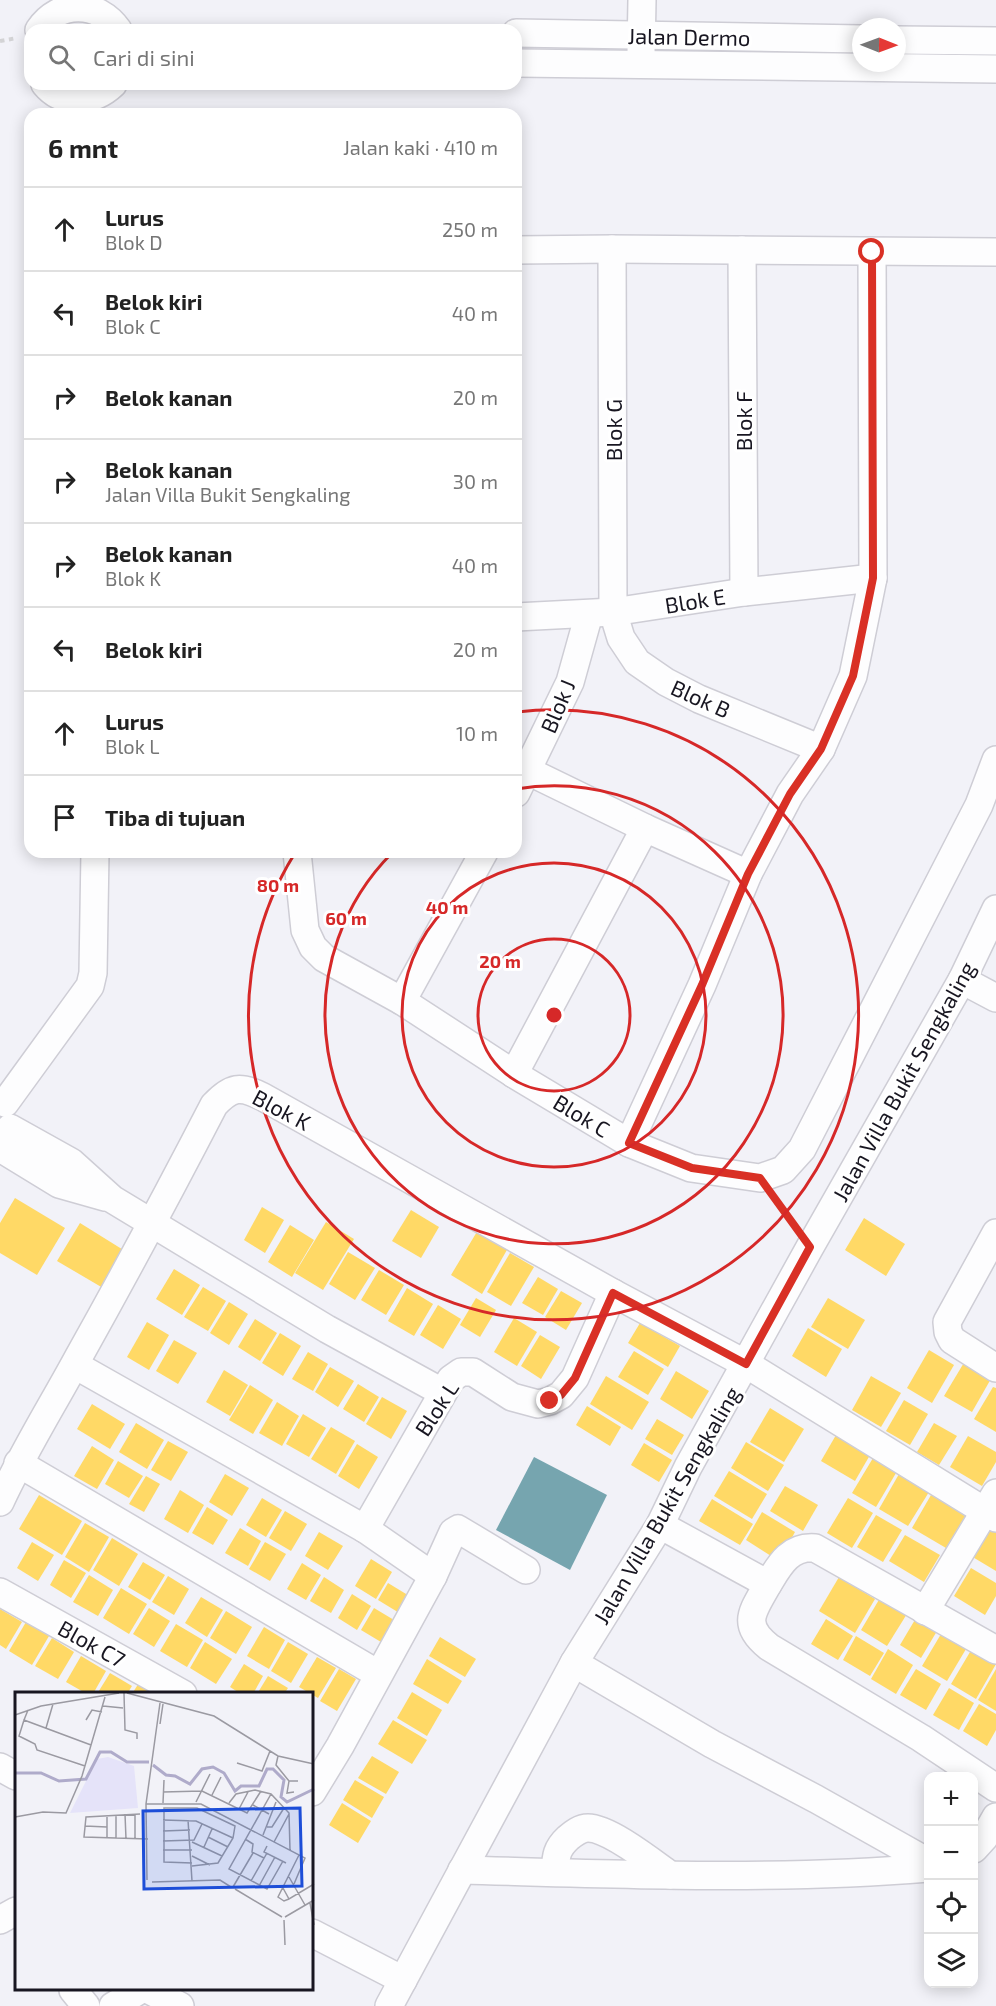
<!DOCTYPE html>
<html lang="id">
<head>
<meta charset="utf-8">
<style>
	:root { --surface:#fff; --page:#f6f6f6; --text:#222; --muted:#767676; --line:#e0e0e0 }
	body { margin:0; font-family:"Exo 2",sans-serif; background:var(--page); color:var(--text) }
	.controls { position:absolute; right:18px; bottom:18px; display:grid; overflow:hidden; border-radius:12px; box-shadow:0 3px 15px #0003 }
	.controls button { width:54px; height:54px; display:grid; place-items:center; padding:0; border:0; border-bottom:2px solid var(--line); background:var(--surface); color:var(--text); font:30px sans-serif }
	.compass { position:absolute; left:852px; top:18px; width:54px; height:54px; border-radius:50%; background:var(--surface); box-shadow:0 3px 15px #0003; rotate:91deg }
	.stop { position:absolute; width:18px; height:18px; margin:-14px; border:4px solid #d93025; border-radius:50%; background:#fff }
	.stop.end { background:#d93025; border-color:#fff; box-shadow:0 2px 6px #0008 }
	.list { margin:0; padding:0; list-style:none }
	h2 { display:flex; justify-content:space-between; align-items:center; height:78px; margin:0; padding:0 24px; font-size:26px }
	h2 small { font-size:20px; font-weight:400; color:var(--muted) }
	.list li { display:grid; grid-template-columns:39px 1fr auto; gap:18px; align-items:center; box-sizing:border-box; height:84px; padding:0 24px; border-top:2px solid var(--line) }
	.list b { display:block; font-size:22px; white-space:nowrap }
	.list p { margin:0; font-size:20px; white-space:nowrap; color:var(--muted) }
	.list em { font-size:20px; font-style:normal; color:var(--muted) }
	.icon { flex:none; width:33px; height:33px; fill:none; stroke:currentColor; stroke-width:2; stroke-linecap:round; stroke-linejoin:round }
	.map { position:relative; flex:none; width:996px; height:2006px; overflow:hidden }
	.search { position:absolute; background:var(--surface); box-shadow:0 3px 15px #0003; left:24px; top:24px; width:498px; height:66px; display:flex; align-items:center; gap:15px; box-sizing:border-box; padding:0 21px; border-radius:18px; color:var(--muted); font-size:22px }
	.panel { position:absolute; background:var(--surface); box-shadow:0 3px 15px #0003; left:24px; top:108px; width:498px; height:750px; border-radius:18px }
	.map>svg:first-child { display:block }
	.homes { fill:#ffd966 }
	.public { fill:#76a5af }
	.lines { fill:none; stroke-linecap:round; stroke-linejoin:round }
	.street-casing { stroke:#cecdd5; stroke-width:30 }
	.path { stroke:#d3d3d5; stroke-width:4; stroke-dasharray:4.5 4.5; stroke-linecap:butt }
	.street { stroke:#fdfdfe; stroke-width:27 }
	.route { stroke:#d93025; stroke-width:8 }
	.ring { fill:none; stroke:#d62828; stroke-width:3 }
	.labels { text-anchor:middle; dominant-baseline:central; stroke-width:6; stroke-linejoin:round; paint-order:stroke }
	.street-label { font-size:22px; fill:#181621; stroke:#fff }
	.inset-river { fill:none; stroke:#afabca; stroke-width:3 }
	.inset-road { fill:none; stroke:#9b9aa2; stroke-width:1.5 }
	.view { fill:#1d4ed8; fill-opacity:0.15; stroke:#1d4ed8; stroke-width:3 }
	.inset-edge { fill:none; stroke:#181621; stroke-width:3 }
	.centre { fill:#d62828; stroke:#fff; stroke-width:3 }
	.ring-label { font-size:18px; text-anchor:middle; font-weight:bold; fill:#d62828; stroke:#fff; stroke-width:6; stroke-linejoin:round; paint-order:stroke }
</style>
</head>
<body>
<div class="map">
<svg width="996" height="2006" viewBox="0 0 996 2006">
	<rect width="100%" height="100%" fill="#f2f2f8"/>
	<g class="homes">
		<polygon points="15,1198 65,1228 37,1275 0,1253 0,1223"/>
		<polygon points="262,1207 284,1220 265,1253 244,1240"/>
		<polygon points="411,1210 439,1227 421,1258 392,1241"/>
		<polygon points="864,1218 905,1244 886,1276 845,1250"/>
		<polygon points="326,1222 354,1239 323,1290 295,1273"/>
		<polygon points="80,1223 125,1251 103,1288 57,1261"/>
		<polygon points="290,1225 314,1240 292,1277 268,1262"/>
		<polygon points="478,1230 508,1248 482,1294 451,1275"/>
		<polygon points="348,1252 375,1268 355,1300 329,1284"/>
		<polygon points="510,1253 534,1267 511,1306 487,1292"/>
		<polygon points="174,1269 200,1285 182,1315 156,1299"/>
		<polygon points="379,1270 404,1285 386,1315 361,1300"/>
		<polygon points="538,1277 558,1289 543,1315 522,1303"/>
		<polygon points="203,1287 226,1301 208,1331 184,1317"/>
		<polygon points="407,1288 433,1304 414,1336 388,1321"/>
		<polygon points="561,1291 582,1303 566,1330 545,1317"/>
		<polygon points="476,1298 496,1310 480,1337 460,1325"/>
		<polygon points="828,1298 865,1320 848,1349 811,1327"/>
		<polygon points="229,1302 248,1314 229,1345 210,1333"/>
		<polygon points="438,1305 461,1319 443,1349 420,1335"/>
		<polygon points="514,1318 537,1332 517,1366 494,1352"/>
		<polygon points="255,1319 277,1333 260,1361 238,1347"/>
		<polygon points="147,1322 169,1335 149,1370 127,1357"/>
		<polygon points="640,1323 680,1346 668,1367 628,1343"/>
		<polygon points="808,1328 842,1349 826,1377 792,1356"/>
		<polygon points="280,1333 301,1346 283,1376 262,1363"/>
		<polygon points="540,1335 560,1347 541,1379 521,1366"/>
		<polygon points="174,1340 197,1353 178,1384 156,1371"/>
		<polygon points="929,1350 954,1365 932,1403 907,1388"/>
		<polygon points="634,1351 664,1369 648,1395 618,1377"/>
		<polygon points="308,1352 328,1364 313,1391 292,1379"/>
		<polygon points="965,1361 992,1377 972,1412 944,1396"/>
		<polygon points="330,1367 354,1381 338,1407 315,1392"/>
		<polygon points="224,1370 248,1385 230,1416 206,1402"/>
		<polygon points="676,1371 709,1391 692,1419 660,1399"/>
		<polygon points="606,1376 649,1402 632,1430 590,1404"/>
		<polygon points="871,1376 901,1393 881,1427 852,1410"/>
		<polygon points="358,1384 379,1397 364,1422 343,1409"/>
		<polygon points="250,1385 273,1400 253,1434 229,1420"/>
		<polygon points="993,1387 996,1388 996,1432 974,1419"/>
		<polygon points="382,1397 407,1411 391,1439 366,1424"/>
		<polygon points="904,1400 928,1414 910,1445 886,1431"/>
		<polygon points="277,1402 299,1416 282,1446 259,1433"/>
		<polygon points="92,1404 125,1424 110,1449 77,1429"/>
		<polygon points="587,1406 621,1427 610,1446 576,1425"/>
		<polygon points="770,1408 804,1429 784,1462 750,1442"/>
		<polygon points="303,1414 326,1428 309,1457 286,1444"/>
		<polygon points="657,1419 684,1435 672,1455 645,1439"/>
		<polygon points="136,1423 164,1440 147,1469 119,1452"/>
		<polygon points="934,1423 957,1436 939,1465 917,1452"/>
		<polygon points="331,1427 355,1441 336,1474 311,1459"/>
		<polygon points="836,1435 870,1455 855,1481 821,1461"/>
		<polygon points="968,1436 996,1452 996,1462 982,1486 950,1467"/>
		<polygon points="168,1441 188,1452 171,1481 151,1470"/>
		<polygon points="746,1442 784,1465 768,1491 731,1468"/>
		<polygon points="644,1443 672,1460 659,1482 631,1465"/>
		<polygon points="357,1444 378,1457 359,1489 338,1476"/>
		<polygon points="92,1446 114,1460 97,1489 74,1476"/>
		<polygon points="873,1458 896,1473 876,1507 852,1493"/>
		<polygon points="118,1461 143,1476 129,1498 105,1484"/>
		<polygon points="729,1471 767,1494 752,1519 714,1496"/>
		<polygon points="225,1474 249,1488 232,1516 209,1502"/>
		<polygon points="899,1474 929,1492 908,1526 879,1509"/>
		<polygon points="146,1476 160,1484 144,1512 129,1504"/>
		<polygon points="785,1486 818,1505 803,1531 770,1511"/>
		<polygon points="180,1490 204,1505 188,1533 164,1519"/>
		<polygon points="39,1495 82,1521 62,1555 19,1529"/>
		<polygon points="931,1495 966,1515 946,1548 912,1528"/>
		<polygon points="262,1498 282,1510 266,1537 246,1525"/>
		<polygon points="848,1498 873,1513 852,1548 827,1533"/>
		<polygon points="712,1499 753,1524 740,1545 699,1521"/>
		<polygon points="207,1507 228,1520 213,1545 192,1533"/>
		<polygon points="285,1511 307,1524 291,1551 269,1538"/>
		<polygon points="762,1512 795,1532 779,1561 746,1540"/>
		<polygon points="876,1515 902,1530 883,1562 857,1547"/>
		<polygon points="992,1521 996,1523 996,1571 971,1556"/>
		<polygon points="85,1523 109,1537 89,1572 65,1557"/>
		<polygon points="240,1528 261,1541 248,1566 225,1553"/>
		<polygon points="319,1532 343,1546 328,1570 305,1556"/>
		<polygon points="905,1535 940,1555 924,1582 889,1561"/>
		<polygon points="112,1538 138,1554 119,1586 93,1570"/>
		<polygon points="32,1542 54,1555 38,1581 17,1568"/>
		<polygon points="265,1542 286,1554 270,1581 249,1569"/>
		<polygon points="371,1559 392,1572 376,1599 355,1586"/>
		<polygon points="64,1560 86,1573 71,1598 50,1585"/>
		<polygon points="143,1562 165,1575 150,1600 128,1587"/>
		<polygon points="302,1563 321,1575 306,1600 287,1589"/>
		<polygon points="971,1568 996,1583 996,1596 985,1615 954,1596"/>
		<polygon points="89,1575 113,1590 98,1616 73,1602"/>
		<polygon points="168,1576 189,1589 174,1615 152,1602"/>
		<polygon points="324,1577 344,1590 331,1613 310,1601"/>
		<polygon points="839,1577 875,1599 855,1633 819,1611"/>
		<polygon points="388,1583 411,1597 401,1614 378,1600"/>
		<polygon points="121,1588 147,1604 129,1634 103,1618"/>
		<polygon points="883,1593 910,1609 887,1646 861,1630"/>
		<polygon points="352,1594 371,1606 357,1630 338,1618"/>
		<polygon points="201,1597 223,1610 207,1637 185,1623"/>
		<polygon points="149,1608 170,1621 154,1647 133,1634"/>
		<polygon points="374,1608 394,1620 381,1642 361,1630"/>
		<polygon points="0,1609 22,1622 6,1649 0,1645"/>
		<polygon points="226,1611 252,1627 236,1654 210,1638"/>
		<polygon points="916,1618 937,1631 921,1658 900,1645"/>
		<polygon points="826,1619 853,1636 838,1660 811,1644"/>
		<polygon points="26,1622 49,1636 32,1665 9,1651"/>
		<polygon points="176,1624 203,1640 187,1667 160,1651"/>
		<polygon points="264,1627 285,1640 269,1669 247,1656"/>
		<polygon points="944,1629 969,1644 947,1681 922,1666"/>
		<polygon points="856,1636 884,1653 870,1676 843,1660"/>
		<polygon points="440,1637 476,1659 465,1677 429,1656"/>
		<polygon points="52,1638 74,1652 58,1679 35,1666"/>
		<polygon points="205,1642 232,1659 216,1684 190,1668"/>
		<polygon points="288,1642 308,1654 291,1683 271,1671"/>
		<polygon points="973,1647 996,1661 996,1664 976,1699 951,1684"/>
		<polygon points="888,1649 913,1665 896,1694 871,1679"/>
		<polygon points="81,1656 106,1671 93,1694 87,1694 66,1682"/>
		<polygon points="317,1657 336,1668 318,1698 299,1687"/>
		<polygon points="427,1659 462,1681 448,1704 413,1684"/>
		<polygon points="244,1664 263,1676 253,1694 241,1694 230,1687"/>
		<polygon points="339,1669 356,1679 337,1711 320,1701"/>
		<polygon points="916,1669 941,1684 926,1710 900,1695"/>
		<polygon points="996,1669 996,1711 978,1700"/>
		<polygon points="110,1673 132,1686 127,1694 97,1694"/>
		<polygon points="268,1676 288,1688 284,1694 257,1694"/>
		<polygon points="140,1681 152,1689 149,1694 132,1694"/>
		<polygon points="949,1688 974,1703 959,1730 933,1715"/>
		<polygon points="412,1692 442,1710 427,1736 397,1718"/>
		<polygon points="979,1704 996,1714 996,1730 987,1746 963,1731"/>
		<polygon points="393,1720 427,1740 412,1764 378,1744"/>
		<polygon points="372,1756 399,1772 386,1794 358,1778"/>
		<polygon points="355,1780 384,1797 372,1818 343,1800"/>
		<polygon points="342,1803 371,1821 358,1843 329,1825"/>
	</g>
	<polygon class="public" points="534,1457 607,1495 570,1570 496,1530"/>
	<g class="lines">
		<g class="street-casing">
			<g id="street">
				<path d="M39,30C59,0 98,1 118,30"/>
				<polyline points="516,33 861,39"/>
				<polyline points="897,40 996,41"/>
				<polyline points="641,53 642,0"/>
				<polyline points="516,63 996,69"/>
				<path d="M45,84C63,106 94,102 113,84"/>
				<polyline points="612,249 613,612 621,638 637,662 666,682 699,699 821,749"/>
				<polyline points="516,250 612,249 996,252"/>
				<polyline points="742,250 744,592"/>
				<polyline points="516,617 613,612 744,592 873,578"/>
				<polyline points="528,771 645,828 748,874"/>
				<polyline points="516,793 570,682 589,614"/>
				<polyline points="297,852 305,930 313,947 324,958 402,1001 514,1074 629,1143 691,1168 760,1178 783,1170 802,1149 979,805 996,760"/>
				<polyline points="962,980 996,998"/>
				<polyline points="402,1001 484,852"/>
				<polyline points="514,1074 645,828"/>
				<polyline points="5,1103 90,986 93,973 95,852"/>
				<polyline points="10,1128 71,1162 112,1199 327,1329 442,1392"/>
				<polyline points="629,1143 702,985 748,874 790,794 821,749 853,676 873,578 872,252"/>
				<polyline points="0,1148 59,1184 105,1197"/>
				<polyline points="996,1233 947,1322 948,1332 952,1340 996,1368"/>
				<polyline points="75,1365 365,1529 433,1576"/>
				<polyline points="18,1463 378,1674"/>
				<path d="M0,1502C23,1452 52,1406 78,1358C125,1274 170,1190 214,1105C231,1087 240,1085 263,1097L613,1293L746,1364L996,1518"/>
				<path d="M660,1525L768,1584C779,1566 789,1546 815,1548L996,1650"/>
				<polyline points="365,1529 451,1379 461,1372 473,1372 512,1397 538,1404 550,1401 561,1395 575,1378 613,1293"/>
				<path d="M768,1584C753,1611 740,1624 769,1647L921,1738L996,1788"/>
				<polyline points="0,1592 183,1694"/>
				<polyline points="925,1611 996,1493"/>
				<polyline points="574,1663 712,1744 816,1799 928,1862"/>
				<polyline points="0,1767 16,1776"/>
				<polyline points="312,1792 340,1746 433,1576 453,1532 458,1529 463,1532 526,1570"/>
				<polyline points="974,1849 984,1838 996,1817"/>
				<path d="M462,1870C617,1874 773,1881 928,1868"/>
				<path d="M555,1872C556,1857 556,1849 568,1838C574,1833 580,1828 588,1828C609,1828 652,1862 670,1875"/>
				<polyline points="0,1920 16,1911"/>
				<polyline points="312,1933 403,1980"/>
				<polyline points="73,1990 86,2006"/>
				<polyline points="149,1990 180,2006"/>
				<polyline points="113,2006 140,1990"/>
				<polyline points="389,2006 574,1663 660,1525 688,1467 810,1247 962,980 996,909"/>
			</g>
		</g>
		<g class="path">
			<polyline points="0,41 17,38"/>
			<polyline points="775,1198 793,1224"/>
		</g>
		<use href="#street" class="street"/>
	</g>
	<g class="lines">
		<polyline class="route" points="550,1401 561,1395 575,1378 613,1293 746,1364 810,1247 760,1178 692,1168 629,1143 702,985 748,874 790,794 821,749 853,676 873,578 872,252"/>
	</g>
	<g class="ring">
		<circle cx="554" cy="1015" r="76"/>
		<circle cx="554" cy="1015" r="152"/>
		<path d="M516 789A229 229 0 1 1 392 853"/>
		<path d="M517 712A305 305 0 1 1 295 853"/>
	</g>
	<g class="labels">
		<g class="street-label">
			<text transform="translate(689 36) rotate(1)">Jalan Dermo</text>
			<text transform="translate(743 421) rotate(-90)">Blok F</text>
			<text transform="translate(613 430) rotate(-90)">Blok G</text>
			<text transform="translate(695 600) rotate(-9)">Blok E</text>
			<text transform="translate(701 698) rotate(24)">Blok B</text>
			<text transform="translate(557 706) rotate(-67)">Blok J</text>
			<text transform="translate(903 1081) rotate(-61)">Jalan Villa Bukit Sengkaling</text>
			<text transform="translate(282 1109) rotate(28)">Blok K</text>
			<text transform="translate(582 1115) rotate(31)">Blok C</text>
			<text transform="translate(436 1408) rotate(-57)">Blok L</text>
			<text transform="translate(666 1505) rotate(-60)">Jalan Villa Bukit Sengkaling</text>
			<text transform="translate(92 1643) rotate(29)">Blok C7</text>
		</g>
	</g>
	<g transform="translate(15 1692)">
		<rect width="298" height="298" fill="#f2f2f8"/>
		<path d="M93,65L119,74L123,116L55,121L82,67Z" fill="#e5e3f9"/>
		<path class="inset-river" d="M138,73L151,83L160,84L175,92L187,77L198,75L209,81L220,99L226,94H244L252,77H258L269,88L266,105L272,110L299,97M0,81H26L44,89L71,87L85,60H96L112,70H134"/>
		<path class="inset-road" d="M109,1L110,38L122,41V47M112,1L199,24L263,64L299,72M88,14L108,16M13,18L9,28L76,53M0,23L26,14L104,1M9,28L4,44L20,52L22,58L70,74M71,28L77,18L87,20M145,32L148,12M31,36L38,12M263,64L261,73L274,89H283M222,71L247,79L255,59M274,89L272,101L279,100M148,100L187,99L232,121L246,99M256,102L214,177L252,197L268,169M197,103L206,85M181,110L195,82M148,111L149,88M214,111L221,102L240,98L256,102L274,121L275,158M131,112H186L290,166L279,192M238,113L254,122M224,117L233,100M110,122L111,147M120,122V147M125,122L71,125L69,145L133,147M0,125L28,120L51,121L67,84L90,5M92,125V146M148,128L181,129L218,146M173,128L177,189M70,134L92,135M252,135H257L269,116M148,139L175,138M248,143L261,110M193,145L213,155M101,146V123M230,147L238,152L237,160L249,166M148,149L179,148L187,132M177,150L207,164M259,150L274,122M252,154L249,160L271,171M189,155L197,137M148,158H177M177,164L195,173M177,174L203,171L218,146L220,134L182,116H149V170L177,171M274,185L290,213M132,188L131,112L145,11M236,189L252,161M137,190L205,188L216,195M244,194L260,165M218,195L238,161M268,196L274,207L299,192M220,197L267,225M274,207L269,209L263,205L284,163M295,211L299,233M270,225L299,208M269,228L270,253"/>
		<path class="view" d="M285,116L287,194L129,197L128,119Z"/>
		<rect width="298" height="298" class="inset-edge"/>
	</g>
	<circle cx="554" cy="1015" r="9" class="centre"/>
	<g class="ring-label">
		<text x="278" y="892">80 m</text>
		<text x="447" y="914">40 m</text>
		<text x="346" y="925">60 m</text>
		<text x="500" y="968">20 m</text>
	</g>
</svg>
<div class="controls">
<button>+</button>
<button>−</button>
<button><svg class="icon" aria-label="locate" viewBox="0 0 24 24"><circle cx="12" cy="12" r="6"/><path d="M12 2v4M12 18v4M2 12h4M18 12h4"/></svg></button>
<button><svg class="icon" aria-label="layers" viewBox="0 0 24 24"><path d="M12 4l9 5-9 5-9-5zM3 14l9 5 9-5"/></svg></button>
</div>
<svg class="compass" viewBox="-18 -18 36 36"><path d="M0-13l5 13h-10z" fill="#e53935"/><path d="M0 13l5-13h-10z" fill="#767676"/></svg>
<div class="stop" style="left:872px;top:252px"></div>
<div class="stop end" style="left:550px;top:1401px"></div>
<div class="search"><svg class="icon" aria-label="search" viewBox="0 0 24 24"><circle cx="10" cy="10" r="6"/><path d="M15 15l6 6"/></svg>Cari di sini</div>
<section class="panel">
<h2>6 mnt<small>Jalan kaki · 410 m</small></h2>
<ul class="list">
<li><svg class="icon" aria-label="ahead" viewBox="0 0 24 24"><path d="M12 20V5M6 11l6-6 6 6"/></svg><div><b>Lurus</b><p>Blok D</p></div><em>250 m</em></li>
<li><svg class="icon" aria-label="left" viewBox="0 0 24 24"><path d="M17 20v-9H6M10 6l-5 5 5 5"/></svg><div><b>Belok kiri</b><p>Blok C</p></div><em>40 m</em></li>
<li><svg class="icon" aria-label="right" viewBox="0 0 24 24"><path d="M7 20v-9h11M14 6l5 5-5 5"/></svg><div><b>Belok kanan</b></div><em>20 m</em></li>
<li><svg class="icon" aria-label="right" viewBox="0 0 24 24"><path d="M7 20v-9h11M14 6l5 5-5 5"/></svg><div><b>Belok kanan</b><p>Jalan Villa Bukit Sengkaling</p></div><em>30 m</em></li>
<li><svg class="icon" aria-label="right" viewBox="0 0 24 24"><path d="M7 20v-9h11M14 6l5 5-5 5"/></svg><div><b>Belok kanan</b><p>Blok K</p></div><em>40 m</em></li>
<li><svg class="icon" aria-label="left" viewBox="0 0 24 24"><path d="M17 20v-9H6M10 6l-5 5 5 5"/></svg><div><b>Belok kiri</b></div><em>20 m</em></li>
<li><svg class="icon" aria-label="ahead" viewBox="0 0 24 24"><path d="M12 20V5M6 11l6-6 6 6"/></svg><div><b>Lurus</b><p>Blok L</p></div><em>10 m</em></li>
<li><svg class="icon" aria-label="arrive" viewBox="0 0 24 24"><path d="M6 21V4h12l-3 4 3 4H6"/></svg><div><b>Tiba di tujuan</b></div></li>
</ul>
</section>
</div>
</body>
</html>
